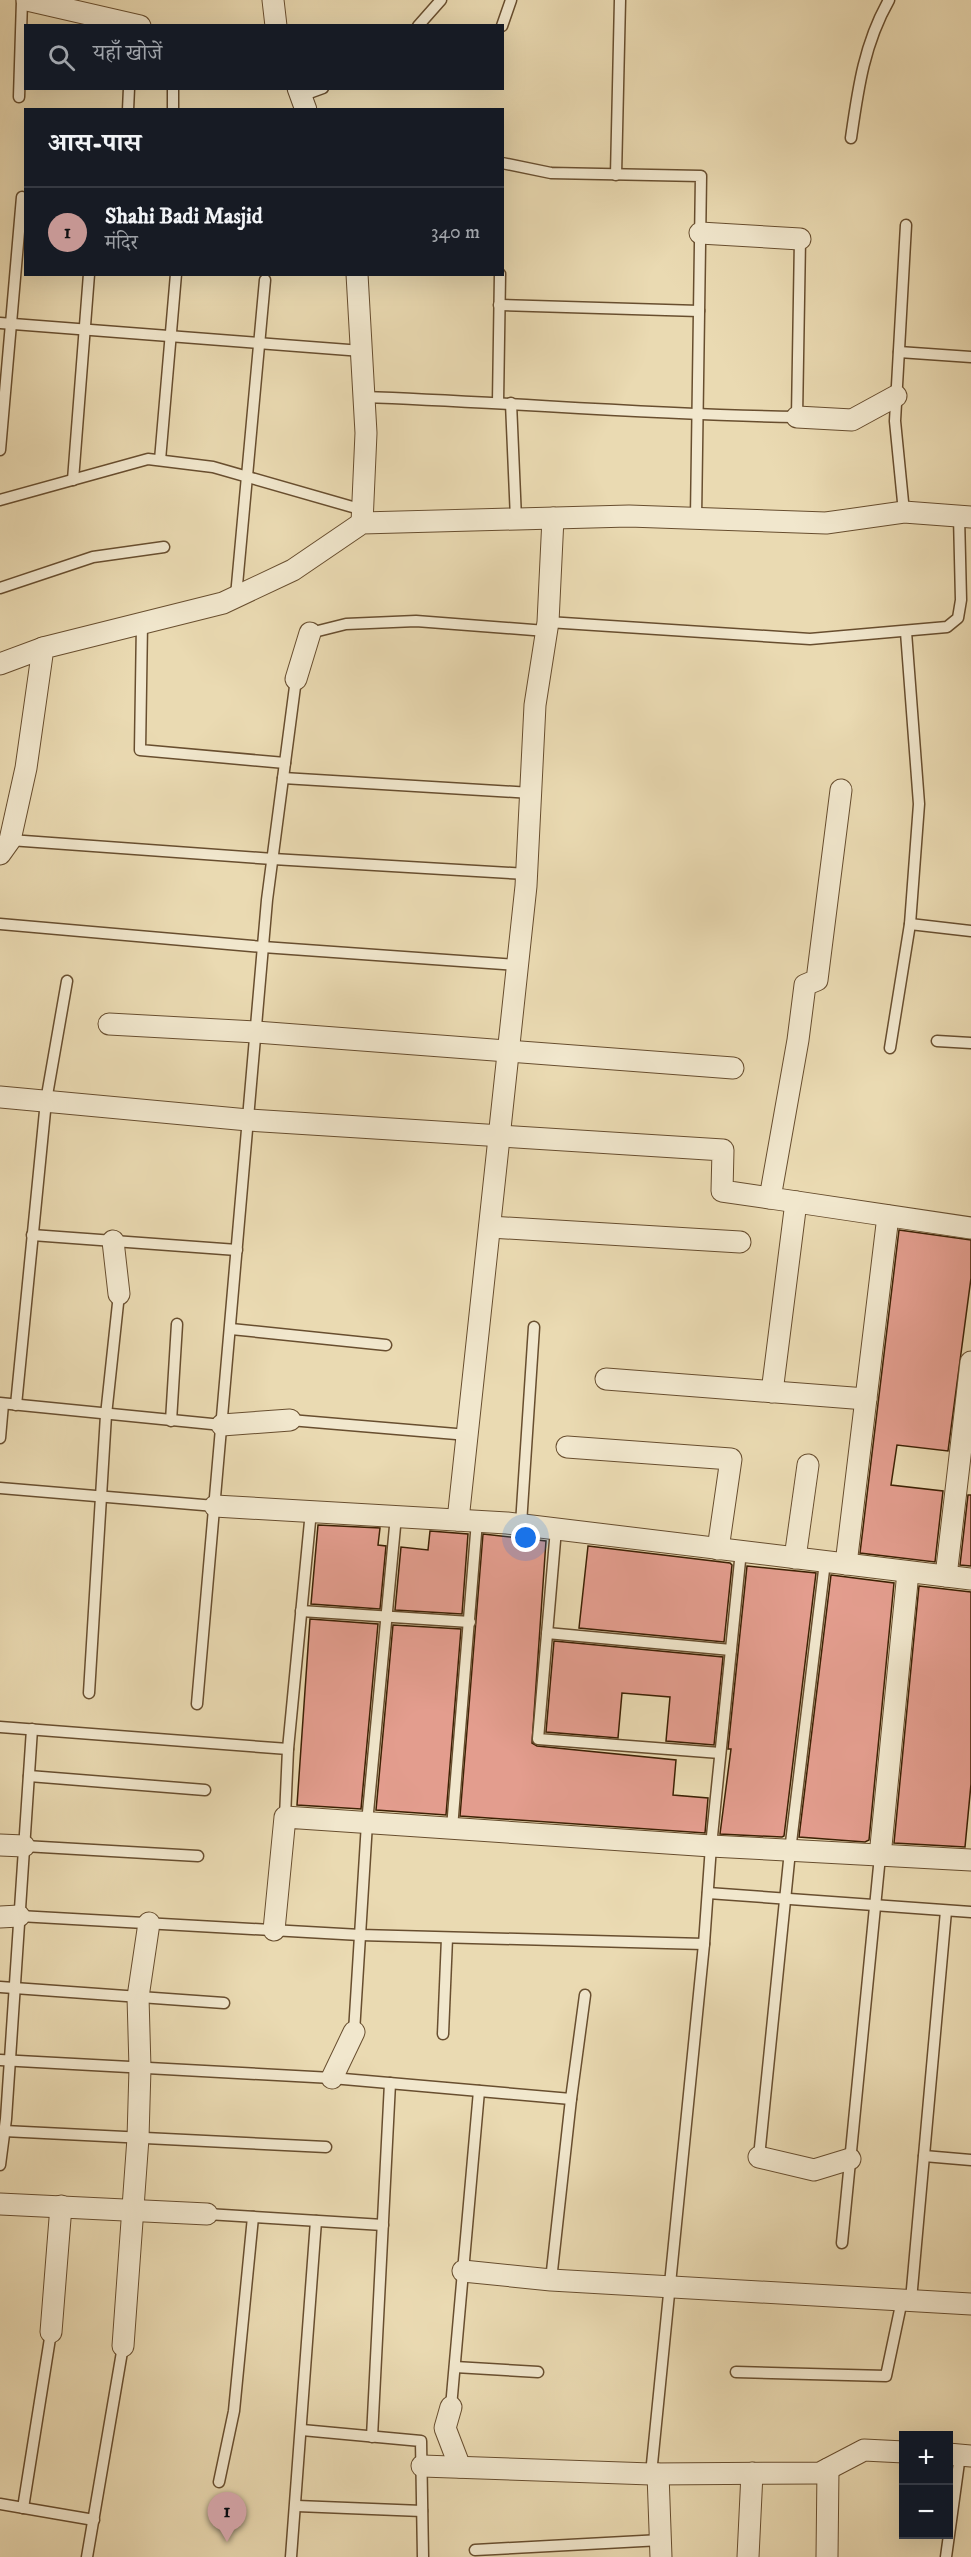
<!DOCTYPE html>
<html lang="hi">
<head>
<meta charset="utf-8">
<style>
	:root { --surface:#171b24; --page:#242831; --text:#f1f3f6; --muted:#9ea1a6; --line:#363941; --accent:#c59692 }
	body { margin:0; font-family:"IM FELL DW Pica","Noto Serif Devanagari",serif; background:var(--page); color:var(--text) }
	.controls { position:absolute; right:18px; bottom:18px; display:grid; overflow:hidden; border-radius:0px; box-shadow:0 6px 24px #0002 }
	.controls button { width:54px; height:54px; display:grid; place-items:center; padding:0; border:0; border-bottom:2px solid var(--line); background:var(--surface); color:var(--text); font:30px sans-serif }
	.you { position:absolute; left:526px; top:1538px; width:21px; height:21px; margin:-15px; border:4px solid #fff; border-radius:50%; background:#1a73e8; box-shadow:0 0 0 9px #1a73e833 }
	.badge { display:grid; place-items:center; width:39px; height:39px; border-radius:50%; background:var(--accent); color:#111; font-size:20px; font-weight:700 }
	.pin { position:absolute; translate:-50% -50px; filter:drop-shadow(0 2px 3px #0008) }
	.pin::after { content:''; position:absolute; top:32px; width:21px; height:18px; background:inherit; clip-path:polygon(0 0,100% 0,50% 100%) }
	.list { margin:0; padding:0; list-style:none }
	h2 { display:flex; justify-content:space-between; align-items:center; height:78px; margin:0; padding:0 24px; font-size:26px }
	h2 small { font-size:20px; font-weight:400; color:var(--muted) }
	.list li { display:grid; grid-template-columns:39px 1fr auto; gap:18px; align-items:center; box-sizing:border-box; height:90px; padding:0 24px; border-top:2px solid var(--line) }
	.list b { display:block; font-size:22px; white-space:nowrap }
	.list p { margin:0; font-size:20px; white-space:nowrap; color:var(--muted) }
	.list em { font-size:20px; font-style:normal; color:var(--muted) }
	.icon { flex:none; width:33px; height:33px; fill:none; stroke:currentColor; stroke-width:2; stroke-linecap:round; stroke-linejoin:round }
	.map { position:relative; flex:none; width:971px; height:2557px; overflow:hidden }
	.search { position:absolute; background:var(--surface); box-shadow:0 6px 24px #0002; left:24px; top:24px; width:480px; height:66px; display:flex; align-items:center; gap:15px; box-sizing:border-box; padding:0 21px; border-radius:0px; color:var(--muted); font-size:22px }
	.panel { position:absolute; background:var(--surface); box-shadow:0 6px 24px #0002; left:24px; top:108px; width:480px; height:168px; border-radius:0px }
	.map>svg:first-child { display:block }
	.building { fill:#e39d8e; stroke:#3c2003; stroke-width:1.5 }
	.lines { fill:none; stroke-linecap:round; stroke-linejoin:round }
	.service-casing { stroke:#684e2f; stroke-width:13 }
	.minor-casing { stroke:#684e2f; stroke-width:23 }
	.service { stroke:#f1e7cd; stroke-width:10 }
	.minor { stroke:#f1e7cd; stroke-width:21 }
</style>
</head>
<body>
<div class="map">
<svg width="971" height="2557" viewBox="0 0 971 2557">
	<rect width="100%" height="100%" fill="#eadab2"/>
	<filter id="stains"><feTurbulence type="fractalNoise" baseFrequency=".00333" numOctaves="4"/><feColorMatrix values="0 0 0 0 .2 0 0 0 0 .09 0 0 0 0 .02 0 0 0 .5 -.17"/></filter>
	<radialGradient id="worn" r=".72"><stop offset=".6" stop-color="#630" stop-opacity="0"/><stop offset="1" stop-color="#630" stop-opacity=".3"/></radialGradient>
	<g class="building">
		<polygon points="899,1230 971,1240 971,1278 948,1451 897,1445 891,1485 943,1491 935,1562 860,1553"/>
		<polygon points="968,1495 971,1495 971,1566 960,1565"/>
		<polygon points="318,1525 380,1528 378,1545 386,1546 380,1609 311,1604"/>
		<polygon points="430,1531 468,1534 462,1614 395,1610 401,1547 428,1550"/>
		<polygon points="483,1534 546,1541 532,1743 537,1746 676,1760 673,1795 708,1798 705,1833 460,1816"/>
		<polygon points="588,1546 730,1563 732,1565 724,1642 579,1628"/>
		<polygon points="747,1566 816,1573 784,1836 782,1837 720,1834 731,1749 728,1749"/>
		<polygon points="831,1575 894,1583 869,1840 865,1842 799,1837"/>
		<polygon points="919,1586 971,1592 971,1784 965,1847 894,1843"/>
		<polygon points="310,1619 378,1624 361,1809 297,1805"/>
		<polygon points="393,1625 461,1629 446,1815 376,1810"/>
		<polygon points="554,1641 723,1657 714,1745 666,1741 670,1697 622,1693 618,1738 546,1732"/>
	</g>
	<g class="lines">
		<g class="service-casing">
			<g id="service">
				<polyline points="418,26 441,0"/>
				<polyline points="502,26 511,0"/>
				<polyline points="173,88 173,110"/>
				<polyline points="301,96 323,88"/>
				<polyline points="19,97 22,0"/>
				<polyline points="128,110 129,88"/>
				<path d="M851,138C858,89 864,44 889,0"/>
				<polyline points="502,163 551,173 701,176 696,518"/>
				<polyline points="616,175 620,0"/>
				<polyline points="499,305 699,311"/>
				<polyline points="0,323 362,351"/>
				<polyline points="899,352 971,357"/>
				<path d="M364,397C508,402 652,415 797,417L800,239"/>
				<polyline points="498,402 500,274"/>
				<polyline points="511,403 516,519"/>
				<polyline points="0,450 22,197"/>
				<polyline points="160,460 176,274"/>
				<polyline points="73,480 89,274"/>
				<polyline points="0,500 148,459 213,467 363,510"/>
				<polyline points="904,512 895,421 906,225"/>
				<polyline points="0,588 93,557 164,547"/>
				<polyline points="236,596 265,280"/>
				<polyline points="548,622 810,639 947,627 958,618 961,600 959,516"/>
				<polyline points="142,623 140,750 285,763"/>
				<polyline points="310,633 346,624 416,621 546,631"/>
				<polyline points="283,778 531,793"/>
				<polyline points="10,840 273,859 527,874"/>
				<polyline points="0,924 263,947 518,965"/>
				<polyline points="910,924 971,931"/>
				<polyline points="937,1041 971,1043"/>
				<polyline points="890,1048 910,924 919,804 906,632"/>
				<polyline points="32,1235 237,1250"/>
				<polyline points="231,1329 386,1345"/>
				<polyline points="0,1403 222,1425"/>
				<polyline points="16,1405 46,1101 67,981"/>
				<polyline points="290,1420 468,1435"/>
				<polyline points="171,1421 177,1324"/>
				<polyline points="0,1438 3,1404"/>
				<polyline points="0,1488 215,1506"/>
				<polyline points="521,1524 534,1327"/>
				<polyline points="556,1529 538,1739 720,1753"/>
				<polyline points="301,1611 470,1622"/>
				<polyline points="547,1633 731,1650"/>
				<polyline points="89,1693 106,1415 119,1294"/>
				<polyline points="197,1704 267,900 296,679"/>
				<polyline points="0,1727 288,1749"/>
				<polyline points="29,1776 205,1790"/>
				<polyline points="285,1817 288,1749 311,1511"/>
				<polyline points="452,1828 477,1521"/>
				<polyline points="24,1846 198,1856"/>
				<polyline points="708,1893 971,1912"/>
				<polyline points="19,1916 360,1935 704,1944"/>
				<polyline points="0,1987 224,2003"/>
				<polyline points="354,2032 367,1823 396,1516"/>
				<polyline points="443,2034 447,1938"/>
				<polyline points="0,2060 332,2078 571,2099"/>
				<polyline points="4,2131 326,2147"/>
				<polyline points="924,2156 971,2160"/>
				<polyline points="759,2157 790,1851 825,1562"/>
				<polyline points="0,2165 6,2119 32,1729"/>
				<polyline points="207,2214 383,2225"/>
				<polyline points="842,2243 880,1856"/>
				<polyline points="551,2280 571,2099 585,1995"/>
				<polyline points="911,2300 946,1911"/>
				<polyline points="455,2367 538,2372"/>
				<polyline points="736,2372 886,2376 902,2300"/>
				<polyline points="451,2407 479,2091"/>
				<polyline points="302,2430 421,2441 423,2557"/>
				<polyline points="372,2437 390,2083"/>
				<polyline points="651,2474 704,1944 711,1846 741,1551"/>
				<polyline points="219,2482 234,2411 253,2217"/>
				<polyline points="0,2504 94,2520"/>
				<polyline points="297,2506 422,2511"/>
				<polyline points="23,2508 51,2332"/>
				<polyline points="475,2550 661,2540"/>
				<polyline points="87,2557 123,2346"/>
				<polyline points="291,2557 316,2221"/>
				<polyline points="946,2557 960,2455"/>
			</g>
		</g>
		<g class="minor-casing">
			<g id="minor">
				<polyline points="27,0 140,26"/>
				<polyline points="273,0 276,26"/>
				<polyline points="298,88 306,110"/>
				<polyline points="700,233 800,239"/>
				<polyline points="357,274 366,433 362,523"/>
				<polyline points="797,417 852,420 896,396"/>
				<polyline points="0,664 43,648"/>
				<polyline points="296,679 310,633"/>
				<polyline points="841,790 817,980 805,985 798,1040 770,1198 971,1228"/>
				<polyline points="0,854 10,840 26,768 43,648 223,603 293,570 362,523 629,516 826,523 904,512 971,517"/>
				<polyline points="109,1024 256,1032 733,1068"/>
				<polyline points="0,1097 248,1120 723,1150 722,1191 770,1198"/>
				<polyline points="490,1227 740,1242"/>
				<polyline points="113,1241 119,1294"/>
				<polyline points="606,1379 866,1399"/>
				<polyline points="772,1392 796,1202"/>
				<polyline points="222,1425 290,1420"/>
				<polyline points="567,1447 731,1459 718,1549"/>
				<polyline points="215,1506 507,1523 971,1579"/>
				<polyline points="458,1520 526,886 535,705 548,622 553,518"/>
				<polyline points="795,1558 808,1465"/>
				<polyline points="846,1564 888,1216"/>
				<polyline points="946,1576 971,1362"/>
				<polyline points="0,1845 24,1846"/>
				<polyline points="880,1856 908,1572"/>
				<polyline points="0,1917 19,1916"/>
				<polyline points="274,1930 285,1817 711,1846 971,1860"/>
				<polyline points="332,2078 354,2032"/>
				<polyline points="759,2157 814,2170 850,2159"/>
				<polyline points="0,2204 207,2214"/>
				<polyline points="463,2271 551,2280 971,2304"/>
				<polyline points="51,2332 61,2206"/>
				<polyline points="123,2346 138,2138 140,2068 138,1997 149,1923"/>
				<polyline points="451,2407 445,2428 460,2467"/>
				<polyline points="948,2454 971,2456"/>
				<polyline points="422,2466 651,2474 820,2473 864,2450 904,2452"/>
				<polyline points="658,2474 661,2557"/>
				<polyline points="748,2557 752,2473"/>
				<polyline points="827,2557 828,2469"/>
			</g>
		</g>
		<use href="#service" class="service"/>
		<use href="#minor" class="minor"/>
	</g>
	<rect width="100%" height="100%" filter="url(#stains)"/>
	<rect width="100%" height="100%" fill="url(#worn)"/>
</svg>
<div class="controls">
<button>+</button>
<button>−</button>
</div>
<div class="you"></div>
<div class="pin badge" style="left:227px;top:2542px">1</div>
<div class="search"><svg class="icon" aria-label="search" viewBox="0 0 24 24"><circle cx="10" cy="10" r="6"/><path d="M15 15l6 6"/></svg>यहाँ खोजें</div>
<section class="panel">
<h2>आस-पास<small></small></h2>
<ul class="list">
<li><span class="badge">1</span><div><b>Shahi Badi Masjid</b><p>मंदिर</p></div><em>340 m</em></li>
</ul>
</section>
</div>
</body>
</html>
